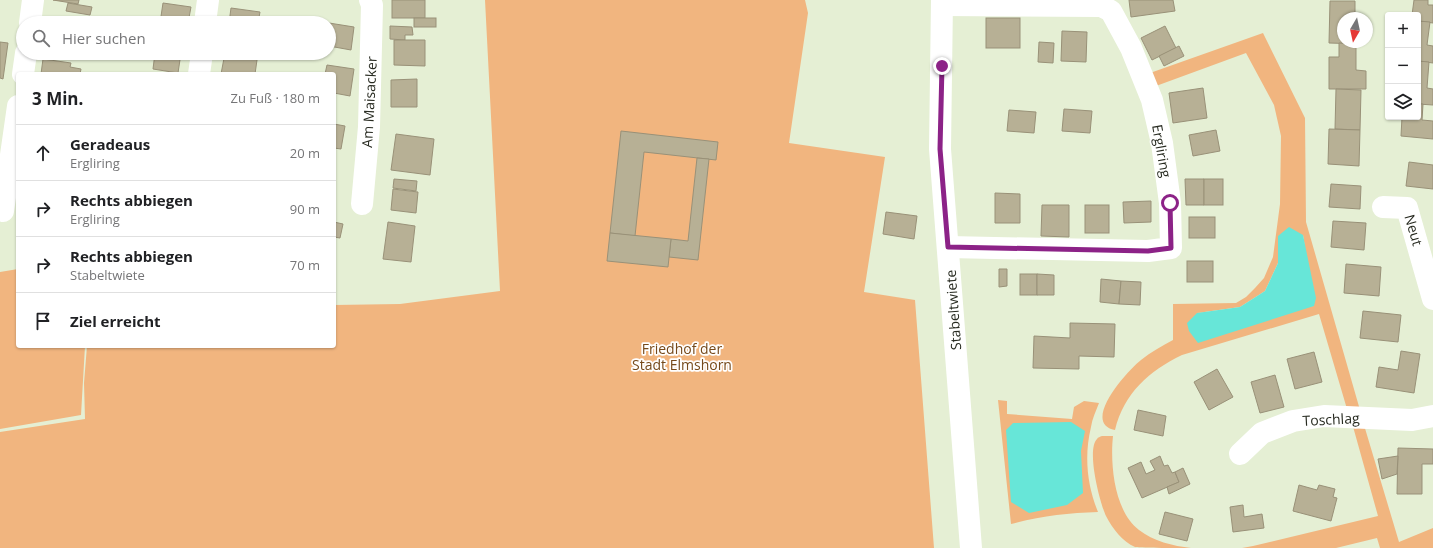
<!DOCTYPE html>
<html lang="de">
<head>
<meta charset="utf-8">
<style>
	:root { --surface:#fff; --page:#f2f2f2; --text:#202124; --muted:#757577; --line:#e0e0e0 }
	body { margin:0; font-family:"Open Sans",sans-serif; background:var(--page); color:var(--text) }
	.controls { position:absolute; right:12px; top:12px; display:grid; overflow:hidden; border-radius:4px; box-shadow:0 1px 3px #0004 }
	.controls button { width:36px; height:36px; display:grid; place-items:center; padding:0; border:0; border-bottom:1px solid var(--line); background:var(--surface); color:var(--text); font:20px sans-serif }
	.compass { position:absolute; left:1337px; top:12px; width:36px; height:36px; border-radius:50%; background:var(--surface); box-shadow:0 1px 3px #0004; rotate:189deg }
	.stop { position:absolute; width:12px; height:12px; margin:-9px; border:3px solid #8c2287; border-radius:50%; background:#fff }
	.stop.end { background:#8c2287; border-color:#fff; box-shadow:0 1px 4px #0008 }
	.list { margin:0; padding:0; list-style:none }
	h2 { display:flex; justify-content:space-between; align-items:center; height:52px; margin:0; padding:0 16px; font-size:17px }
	h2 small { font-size:13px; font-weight:400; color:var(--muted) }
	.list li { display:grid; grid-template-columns:26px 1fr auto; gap:12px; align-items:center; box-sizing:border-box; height:56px; padding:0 16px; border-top:1px solid var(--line) }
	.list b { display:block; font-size:15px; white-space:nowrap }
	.list p { margin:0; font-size:13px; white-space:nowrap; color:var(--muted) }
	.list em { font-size:13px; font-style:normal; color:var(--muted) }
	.icon { flex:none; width:22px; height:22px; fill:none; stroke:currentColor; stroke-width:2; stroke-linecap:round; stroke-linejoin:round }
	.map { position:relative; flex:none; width:1433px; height:548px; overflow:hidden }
	.search { position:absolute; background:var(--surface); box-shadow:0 1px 3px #0004; left:16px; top:16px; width:320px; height:44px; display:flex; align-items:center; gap:10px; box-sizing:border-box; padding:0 14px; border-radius:22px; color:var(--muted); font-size:15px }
	.panel { position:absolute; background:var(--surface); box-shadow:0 1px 3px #0004; left:16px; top:72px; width:320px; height:276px; border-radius:4px }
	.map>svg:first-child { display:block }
	.green { fill:#f1b57f; fill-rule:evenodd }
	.water { fill:#67e6d8 }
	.building { fill:#b7b095; stroke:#999178 }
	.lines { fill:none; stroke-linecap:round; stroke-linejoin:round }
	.minor { stroke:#fff; stroke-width:22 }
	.route { stroke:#8c2287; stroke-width:5 }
	.labels { text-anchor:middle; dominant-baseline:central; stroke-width:3.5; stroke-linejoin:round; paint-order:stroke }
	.street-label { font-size:14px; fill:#272a20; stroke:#fff }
	.park-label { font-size:14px; fill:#76491a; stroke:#fff }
</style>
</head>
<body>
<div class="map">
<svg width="1433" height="548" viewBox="0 0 1433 548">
	<rect width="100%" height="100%" fill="#e5efd4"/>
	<g class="green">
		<polygon points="485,0 805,0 808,13 789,143 885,157 864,292 915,300 934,548 0,548 0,432 85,419 84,383 87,346 334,346 334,305 400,304 500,291"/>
		<path d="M1263,33L1305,118L1306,222L1360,410L1347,409L1319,314L1182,355C1149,371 1124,393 1115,430C1080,423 1128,370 1141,360C1151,352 1162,346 1173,340V304L1236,303L1246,297L1255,288L1264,278L1273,257L1280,204L1281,136L1274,105L1246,53L1156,86L1150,73ZM1303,235L1314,306L1197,313L1240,307L1265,291L1278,263V236Z"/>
		<polygon points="18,269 18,346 85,346 81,415 0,429 0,272"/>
		<path d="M998,400L1007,401V414L1072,419L1074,407L1084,401L1099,403C1096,411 1092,419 1091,427C1084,456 1087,485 1098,512C1068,513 1040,516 1011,524Z"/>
		<polygon points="1352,423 1364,425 1399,542 1433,528 1433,548 1380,548 1377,538 1336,548 1242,548 1253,546 1378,516"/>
		<path d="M1102,436H1113C1110,464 1114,511 1139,530C1153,541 1173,546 1191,548C1181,548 1142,548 1135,547C1123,542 1112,528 1106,516C1100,503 1086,450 1097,439C1098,437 1100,437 1102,436Z"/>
	</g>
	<g class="water">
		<polygon points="1289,227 1303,235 1316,298 1314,306 1198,343 1189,331 1187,323 1197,313 1240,307 1265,291 1278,263 1278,236"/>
		<polygon points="1071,422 1085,431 1081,451 1083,493 1067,505 1029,513 1011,502 1006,430 1013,423"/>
	</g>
	<g class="building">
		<polygon points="53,0 79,0 78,4"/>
		<rect x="392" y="0" width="33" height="18"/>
		<polygon points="1129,0 1173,0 1175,11 1131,17"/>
		<polygon points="1414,0 1428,0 1428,5 1433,5 1433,23 1418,21 1418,15 1412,15"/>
		<polygon points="1330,1 1355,1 1355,18 1343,18 1343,42 1364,42 1364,44 1329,43"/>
		<polygon points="68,3 92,7 90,15 66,11"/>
		<polygon points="163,3 191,7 188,23 160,23"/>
		<polygon points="231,8 260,12 258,23 229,23"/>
		<polygon points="59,17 89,22 89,23 58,23"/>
		<rect x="414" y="18" width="22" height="9"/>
		<rect x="986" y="18" width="34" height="30"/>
		<polygon points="1418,21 1430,22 1427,45 1433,46 1433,63 1418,61"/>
		<polygon points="329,23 354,27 351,50 329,46"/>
		<polygon points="390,26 412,27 413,35 405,35 405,40 390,39"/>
		<polygon points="1165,26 1176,48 1152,60 1141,38"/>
		<polygon points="1062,31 1087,32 1086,62 1061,61"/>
		<polygon points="394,40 425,40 425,66 394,65"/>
		<polygon points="0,42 8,43 3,79 0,78"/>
		<polygon points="1039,42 1054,43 1053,63 1038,62"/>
		<polygon points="1339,43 1356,44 1356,70 1366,71 1366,89 1329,89 1329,57 1339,57"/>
		<polygon points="1179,46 1184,56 1164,66 1159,56"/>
		<polygon points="155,53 181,53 178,73 153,69"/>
		<polygon points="225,53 258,53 255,74 221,74"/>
		<polygon points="43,59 71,63 70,67 81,69 80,74 41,74"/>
		<polygon points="1418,61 1429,62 1427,88 1433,89 1433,105 1418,104"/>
		<polygon points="327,65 354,69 350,96 334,93 334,74 325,74"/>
		<polygon points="417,79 417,107 391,107 391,80"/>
		<polygon points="1203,88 1207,118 1173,123 1169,93"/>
		<polygon points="1336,89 1361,90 1360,130 1335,129"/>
		<polygon points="1418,104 1423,104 1422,120 1433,121 1433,139 1401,136 1402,117 1418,117"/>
		<polygon points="1064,109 1092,111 1090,133 1062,131"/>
		<polygon points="1009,110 1036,112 1034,133 1007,131"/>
		<polygon points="334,124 345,126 341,149 334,148"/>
		<polygon points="1329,129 1360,130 1359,166 1328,164"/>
		<polygon points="1216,130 1220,151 1193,156 1189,135"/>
		<polygon points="621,131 718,142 716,160 644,152 635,236 610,233"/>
		<polygon points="396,134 434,139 430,175 391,170"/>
		<polygon points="697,158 709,159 698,260 669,257 671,239 688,241"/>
		<polygon points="1409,162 1433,165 1433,189 1406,186"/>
		<polygon points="394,179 417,181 416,191 393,188"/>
		<polygon points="1185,179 1204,179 1204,205 1186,205"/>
		<rect x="1204" y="179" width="19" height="26"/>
		<polygon points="1331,184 1361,186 1360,209 1329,207"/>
		<polygon points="393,189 418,192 416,213 391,210"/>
		<polygon points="995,193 1020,194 1020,223 995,223"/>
		<polygon points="1151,201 1151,222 1124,223 1123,202"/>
		<polygon points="1042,205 1069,205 1069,237 1041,236"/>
		<rect x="1085" y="205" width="24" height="28"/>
		<polygon points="886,212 917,216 914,239 883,234"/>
		<rect x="1189" y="217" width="26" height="21"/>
		<polygon points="1333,221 1366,223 1364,250 1331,247"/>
		<polygon points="334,222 343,224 340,238 334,237"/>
		<polygon points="388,222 415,226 411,262 383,259"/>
		<polygon points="610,233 671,239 668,267 607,261"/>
		<rect x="1187" y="261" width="26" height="21"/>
		<polygon points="1346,264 1381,267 1379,296 1344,293"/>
		<polygon points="999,269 1007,269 1007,286 999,287"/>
		<rect x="1020" y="274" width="17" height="21"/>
		<polygon points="1037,274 1054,275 1054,295 1037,295"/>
		<polygon points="1101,279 1121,281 1119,304 1100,302"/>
		<polygon points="1121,281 1141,282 1140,305 1119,304"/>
		<polygon points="1363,311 1401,315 1398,342 1360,338"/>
		<polygon points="1070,323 1115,324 1114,357 1079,356 1079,369 1033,368 1034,336 1070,338"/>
		<polygon points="1401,351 1420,354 1414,393 1376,387 1379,367 1398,370"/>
		<polygon points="1314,352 1322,382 1295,389 1287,359"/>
		<polygon points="1217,369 1233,397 1209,410 1194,382"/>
		<polygon points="1275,375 1284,407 1260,413 1251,382"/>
		<polygon points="1138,410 1166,416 1163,436 1134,430"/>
		<polygon points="1398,448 1433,449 1433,464 1422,464 1422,494 1397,494"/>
		<polygon points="1160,456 1164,466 1168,465 1172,473 1175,472 1179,482 1142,498 1128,468 1141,462 1146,474 1155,470 1150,461"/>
		<polygon points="1398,456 1397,474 1382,479 1378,459"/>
		<polygon points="1183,468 1190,484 1169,494 1167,487 1179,482 1175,472"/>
		<polygon points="1299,485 1317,490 1319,485 1335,489 1333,497 1337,498 1331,521 1293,511"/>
		<polygon points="1243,505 1244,517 1262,514 1264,528 1233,532 1230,507"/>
		<polygon points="1165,512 1193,519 1187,541 1159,534"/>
	</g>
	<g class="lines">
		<g class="minor">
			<polyline points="942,0 940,149 971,548"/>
			<polyline points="942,5 1101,6 1111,11 1131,48 1152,100 1162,143 1170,203 1171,248 1148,251 948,247"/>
			<polyline points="30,23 33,0"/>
			<polyline points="205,23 208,0"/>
			<polyline points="23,74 26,53"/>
			<polyline points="199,74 202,53"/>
			<polyline points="362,204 369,127 372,5 370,0"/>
			<polyline points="1383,207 1407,208 1433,299"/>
			<polyline points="3,211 18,106"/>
			<polyline points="1240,454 1262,433 1293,421 1324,416 1412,420 1433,416"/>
		</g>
	</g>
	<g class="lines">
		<polyline class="route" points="942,66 940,149 948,247 1148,251 1171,248 1170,203"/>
	</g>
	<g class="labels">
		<g class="street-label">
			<text transform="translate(369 102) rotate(-87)">Am Maisacker</text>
			<text transform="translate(1162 151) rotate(80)">Ergliring</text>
			<text transform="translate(1414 230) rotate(74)">Neut</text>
			<text transform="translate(953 310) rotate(-94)">Stabeltwiete</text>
			<text transform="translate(1331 419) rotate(-3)">Toschlag</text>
		</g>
		<g class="park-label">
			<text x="682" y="348">Friedhof der<tspan x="682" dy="16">Stadt Elmshorn</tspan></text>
		</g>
	</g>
</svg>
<div class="controls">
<button>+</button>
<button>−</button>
<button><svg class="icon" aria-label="layers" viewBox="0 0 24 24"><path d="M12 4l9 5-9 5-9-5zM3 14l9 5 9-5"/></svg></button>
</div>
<svg class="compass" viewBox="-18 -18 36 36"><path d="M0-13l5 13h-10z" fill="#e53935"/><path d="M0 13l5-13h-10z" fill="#757577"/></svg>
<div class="stop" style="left:1170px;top:203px"></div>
<div class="stop end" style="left:942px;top:66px"></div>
<div class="search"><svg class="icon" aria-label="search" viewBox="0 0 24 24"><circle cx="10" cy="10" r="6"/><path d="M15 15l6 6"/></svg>Hier suchen</div>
<section class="panel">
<h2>3 Min.<small>Zu Fuß · 180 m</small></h2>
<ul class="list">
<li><svg class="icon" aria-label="ahead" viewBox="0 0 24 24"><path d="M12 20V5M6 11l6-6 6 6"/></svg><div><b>Geradeaus</b><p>Ergliring</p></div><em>20 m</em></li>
<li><svg class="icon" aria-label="right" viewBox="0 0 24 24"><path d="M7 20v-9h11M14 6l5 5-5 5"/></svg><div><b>Rechts abbiegen</b><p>Ergliring</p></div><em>90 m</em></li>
<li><svg class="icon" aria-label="right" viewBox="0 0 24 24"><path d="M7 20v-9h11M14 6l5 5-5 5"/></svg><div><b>Rechts abbiegen</b><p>Stabeltwiete</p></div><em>70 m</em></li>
<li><svg class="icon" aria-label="arrive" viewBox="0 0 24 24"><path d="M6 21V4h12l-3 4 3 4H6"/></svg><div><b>Ziel erreicht</b></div></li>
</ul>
</section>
</div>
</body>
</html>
